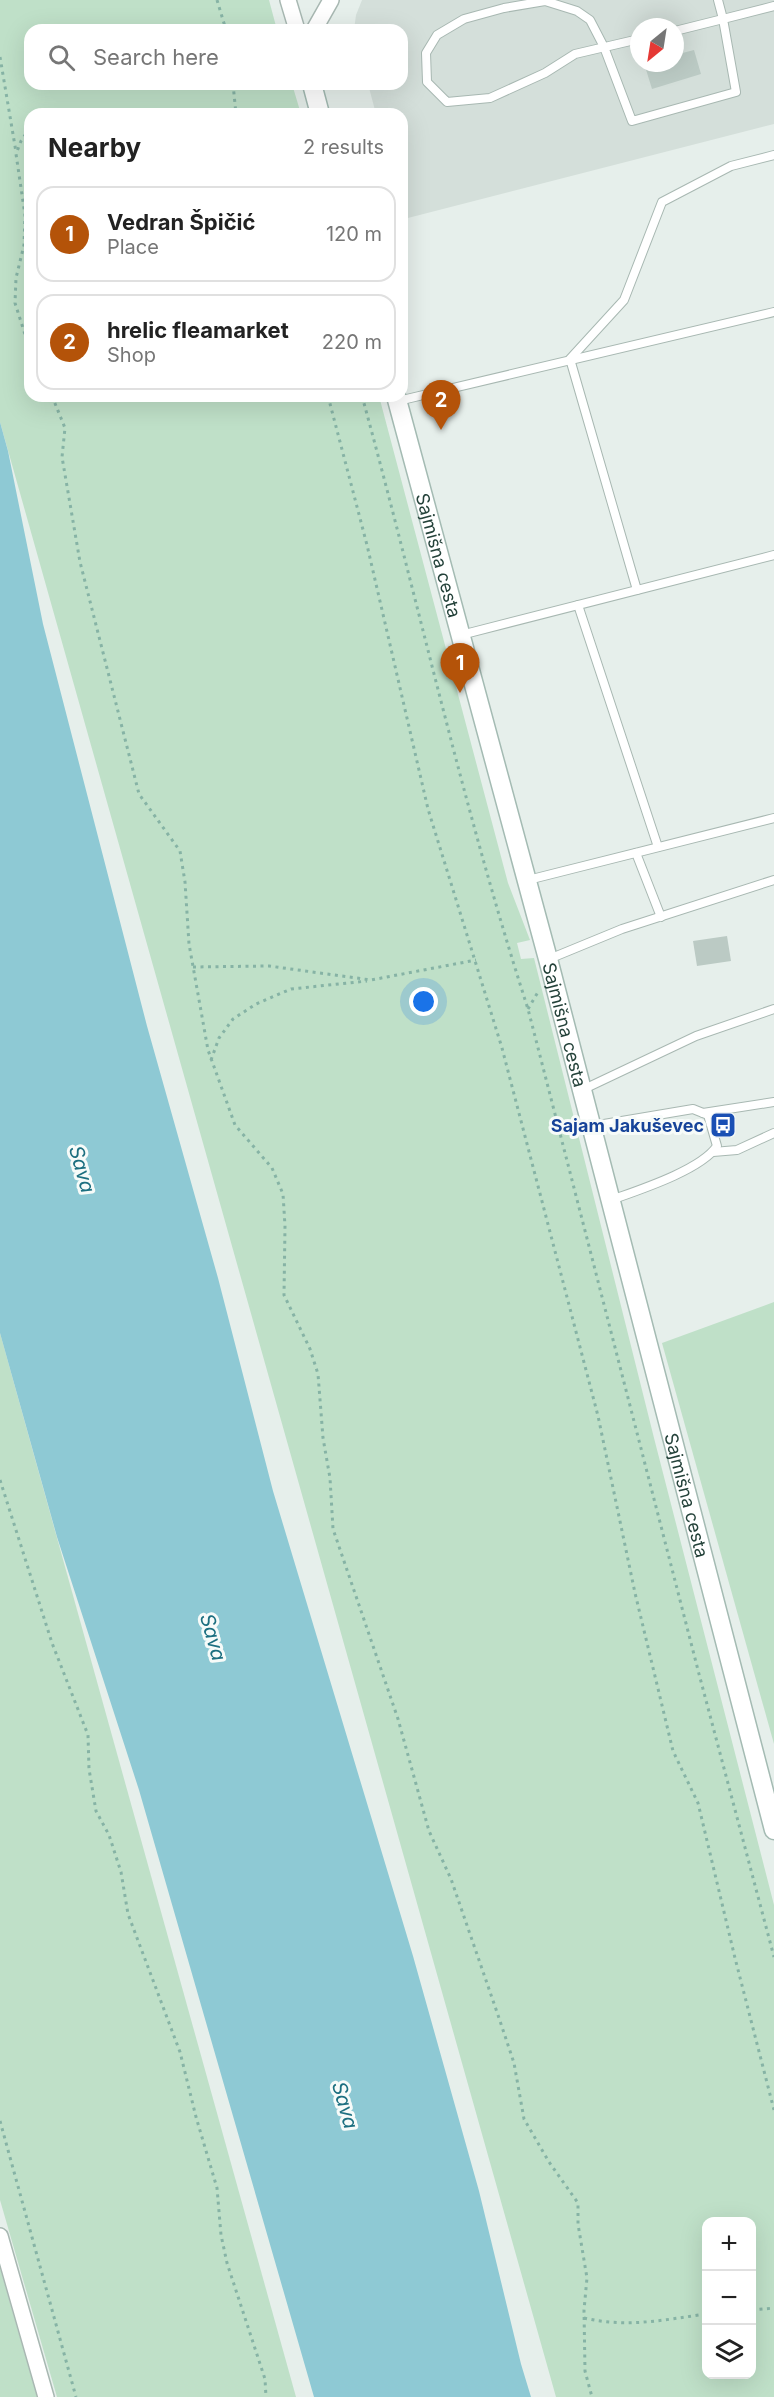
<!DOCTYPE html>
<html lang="en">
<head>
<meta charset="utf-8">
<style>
	:root { --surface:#fff; --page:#f6f6f6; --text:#222; --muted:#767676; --line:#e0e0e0; --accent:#b45309 }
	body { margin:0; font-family:Inter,sans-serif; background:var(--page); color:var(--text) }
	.controls { position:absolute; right:18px; bottom:18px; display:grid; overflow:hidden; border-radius:12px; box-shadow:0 6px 24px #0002 }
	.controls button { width:54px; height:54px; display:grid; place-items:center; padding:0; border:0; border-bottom:2px solid var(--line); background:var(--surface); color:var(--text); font:30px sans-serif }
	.compass { position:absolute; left:630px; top:18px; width:54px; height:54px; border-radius:50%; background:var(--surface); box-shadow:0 6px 24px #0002; rotate:210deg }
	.you { position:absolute; left:424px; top:1002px; width:21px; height:21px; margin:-15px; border:4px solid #fff; border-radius:50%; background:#1a73e8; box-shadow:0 0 0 9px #1a73e833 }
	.badge { display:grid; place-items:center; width:39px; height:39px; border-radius:50%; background:var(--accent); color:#fff; font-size:20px; font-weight:700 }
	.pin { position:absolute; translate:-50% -50px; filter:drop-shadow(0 2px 3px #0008) }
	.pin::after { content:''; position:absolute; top:32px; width:21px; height:18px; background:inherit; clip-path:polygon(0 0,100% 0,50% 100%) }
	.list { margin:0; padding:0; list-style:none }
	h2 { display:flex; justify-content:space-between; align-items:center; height:78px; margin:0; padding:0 24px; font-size:26px }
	h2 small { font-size:20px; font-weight:400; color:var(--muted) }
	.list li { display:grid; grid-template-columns:39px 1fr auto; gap:18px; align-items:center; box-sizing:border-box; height:96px; margin:0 12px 12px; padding:0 12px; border:2px solid var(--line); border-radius:18px }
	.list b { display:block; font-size:22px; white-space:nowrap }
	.list p { margin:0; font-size:20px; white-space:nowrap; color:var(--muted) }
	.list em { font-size:20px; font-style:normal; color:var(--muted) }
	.icon { flex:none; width:33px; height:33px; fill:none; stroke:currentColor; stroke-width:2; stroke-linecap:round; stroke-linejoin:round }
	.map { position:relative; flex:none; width:774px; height:2397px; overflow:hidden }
	.search { position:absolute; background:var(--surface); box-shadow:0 6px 24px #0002; left:24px; top:24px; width:384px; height:66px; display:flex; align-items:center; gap:15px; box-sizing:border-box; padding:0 21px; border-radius:18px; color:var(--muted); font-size:22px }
	.panel { position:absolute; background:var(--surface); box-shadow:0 6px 24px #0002; left:24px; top:108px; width:384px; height:294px; border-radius:18px }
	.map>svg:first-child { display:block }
	.built { fill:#d4dfda; fill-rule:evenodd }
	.green { fill:#bfe0c8; fill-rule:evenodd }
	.water { fill:#8ec9d4 }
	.building { fill:#bbcac4 }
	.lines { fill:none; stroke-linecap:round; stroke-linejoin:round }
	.lane-casing { stroke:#a8b8b2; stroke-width:10 }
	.street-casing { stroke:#a8b8b2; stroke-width:18 }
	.secondary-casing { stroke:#a4bbb3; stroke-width:21 }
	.path { stroke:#86b3a5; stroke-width:3; stroke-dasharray:3 4.5; stroke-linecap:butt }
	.lane { stroke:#fff; stroke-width:8 }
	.street { stroke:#fff; stroke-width:15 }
	.secondary { stroke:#fff; stroke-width:18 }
	.labels { text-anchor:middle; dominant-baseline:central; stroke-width:6; stroke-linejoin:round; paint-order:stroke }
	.street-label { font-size:18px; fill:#24423a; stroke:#f7fbf9 }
	.transit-label { font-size:18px; font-weight:bold; fill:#164399; stroke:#f7fbf9; text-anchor:end }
	.water-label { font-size:20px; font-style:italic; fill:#1c6f80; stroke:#f7fbf9 }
</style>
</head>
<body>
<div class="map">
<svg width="774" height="2397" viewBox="0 0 774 2397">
	<rect width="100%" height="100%" fill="#e6efeb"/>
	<path class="built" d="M362,0H774V124L404,219L402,212V114H376L368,84H402V30H354L356,15ZM639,27H675V63H639Z"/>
	<g class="green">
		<path d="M0,0H269L277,30H30V84H292L301,114H30V396H379L508,883L530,940L517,943L521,959L534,958L654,1438L774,1905V2397H556L0,422ZM706,2222H752V2374H706Z"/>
		<polygon points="774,1302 774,1744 662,1343"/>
		<polygon points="0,1333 296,2397 57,2397 0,2200"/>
		<polygon points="0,2268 37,2397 0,2397"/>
	</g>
	<polygon class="water" points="0,422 8,451 43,624 147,1026 218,1278 273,1491 413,1956 479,2191 521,2364 531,2397 314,2397 139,1790 57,1537 0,1333"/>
	<g class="building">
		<polygon points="694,50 701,74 652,89 644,63 675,63 675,55"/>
		<polygon points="727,936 731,961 697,966 693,941"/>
	</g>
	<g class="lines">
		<g class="lane-casing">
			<g id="lane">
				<polyline points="675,31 723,19 718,0"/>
				<polyline points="639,39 575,54 545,73 490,98 447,102 427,82 426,53 437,35 464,19 504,8 545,1 577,11 590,20 604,47 632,121 736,92 723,19 774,6"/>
				<polyline points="398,401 774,312"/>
				<polyline points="637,590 570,359 624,300 662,202 731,166 774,155"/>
				<polyline points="578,605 658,847"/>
				<polyline points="461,635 774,555"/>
				<polyline points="636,853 661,917"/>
				<polyline points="528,880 774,818"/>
				<polyline points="549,959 622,929 774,880"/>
				<polyline points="582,1090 696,1036 774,1009"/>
				<polyline points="703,1113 774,1102"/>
				<path d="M592,1126L693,1109L708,1115L717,1146C701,1170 639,1190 611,1200"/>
				<polyline points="713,1152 737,1150 774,1133"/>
			</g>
		</g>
		<g class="street-casing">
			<g id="street">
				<polyline points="288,0 297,30"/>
				<polyline points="314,30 331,0"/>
				<polyline points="0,2236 46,2397"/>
			</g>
		</g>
		<g class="secondary-casing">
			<g id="secondary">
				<polyline points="312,84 320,114"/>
				<path id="s1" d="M396,396L548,959L774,1830"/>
			</g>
		</g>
		<g class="path">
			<polyline points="217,0 226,30"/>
			<polyline points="0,57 16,152"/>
			<polyline points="233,84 236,114"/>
			<polyline points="117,114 121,114"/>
			<polyline points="30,128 21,141 16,154 25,215 24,245 16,278 15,303 30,350"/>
			<polyline points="52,396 65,428 62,457 80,562 139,794 180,851 185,882 189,944 208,1050 235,1125 272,1168 283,1194 285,1226 284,1295 310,1349 318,1374 323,1438 330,1478 333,1529 398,1719 429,1831 451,1879 499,2018 514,2063 524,2119 549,2162 578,2203 578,2224 587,2278 584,2310 585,2371 592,2397"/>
			<polyline points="328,396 367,545 428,809 502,1048 598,1416 635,1593 673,1751 698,1803 735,1958 774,2110"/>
			<path d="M362,396C418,600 463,808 528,1009L699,1674L774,1957"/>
			<polyline points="193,967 269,966 371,980 476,960"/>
			<polyline points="528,1009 538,992"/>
			<polyline points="211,1060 219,1038 233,1019 256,1004 291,989 367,981"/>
			<polyline points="0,1480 52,1643 88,1735 89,1769 96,1811 109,1835 121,1872 128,1914 180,2052 196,2117 217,2188 221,2235 227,2263 265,2379 266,2397"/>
			<polyline points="0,2121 76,2397"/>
			<polyline points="752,2310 774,2308"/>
			<path d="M584,2318C627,2328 663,2320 706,2314"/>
		</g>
		<use href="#lane" class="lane"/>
		<use href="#street" class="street"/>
		<use href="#secondary" class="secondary"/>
	</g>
	<defs>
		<g id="bus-square" transform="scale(1.35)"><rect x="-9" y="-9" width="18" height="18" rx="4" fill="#1a4fb4" stroke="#f7fbf9"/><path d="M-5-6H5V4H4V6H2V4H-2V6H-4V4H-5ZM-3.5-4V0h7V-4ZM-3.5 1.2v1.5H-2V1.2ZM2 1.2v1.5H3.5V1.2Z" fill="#fff"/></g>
	</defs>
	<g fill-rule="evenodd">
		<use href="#bus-square" x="723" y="1125"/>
	</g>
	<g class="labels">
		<g class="street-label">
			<text stroke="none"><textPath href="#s1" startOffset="165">Sajmišna cesta</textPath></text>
			<text stroke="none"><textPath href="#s1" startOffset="651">Sajmišna cesta</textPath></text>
			<text stroke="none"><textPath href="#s1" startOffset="1137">Sajmišna cesta</textPath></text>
		</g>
		<g class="transit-label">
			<text x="704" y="1125">Sajam Jakuševec</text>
		</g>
		<g class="water-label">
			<text transform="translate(82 1169) rotate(74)">Sava</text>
			<text transform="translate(213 1637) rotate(74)">Sava</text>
			<text transform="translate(345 2105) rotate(74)">Sava</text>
		</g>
	</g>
</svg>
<div class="controls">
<button>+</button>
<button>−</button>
<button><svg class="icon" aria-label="layers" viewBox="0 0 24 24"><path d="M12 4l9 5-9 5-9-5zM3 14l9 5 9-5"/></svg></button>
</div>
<svg class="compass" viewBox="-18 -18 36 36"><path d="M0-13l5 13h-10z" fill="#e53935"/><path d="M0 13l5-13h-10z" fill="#767676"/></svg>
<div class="you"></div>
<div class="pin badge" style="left:460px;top:693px">1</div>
<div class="pin badge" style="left:441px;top:430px">2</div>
<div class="search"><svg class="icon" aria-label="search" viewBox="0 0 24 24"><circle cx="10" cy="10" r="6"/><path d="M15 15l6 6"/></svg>Search here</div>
<section class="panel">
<h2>Nearby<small>2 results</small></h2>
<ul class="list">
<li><span class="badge">1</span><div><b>Vedran Špičić</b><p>Place</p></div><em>120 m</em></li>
<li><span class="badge">2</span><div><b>hrelic fleamarket</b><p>Shop</p></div><em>220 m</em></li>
</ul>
</section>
</div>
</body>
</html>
